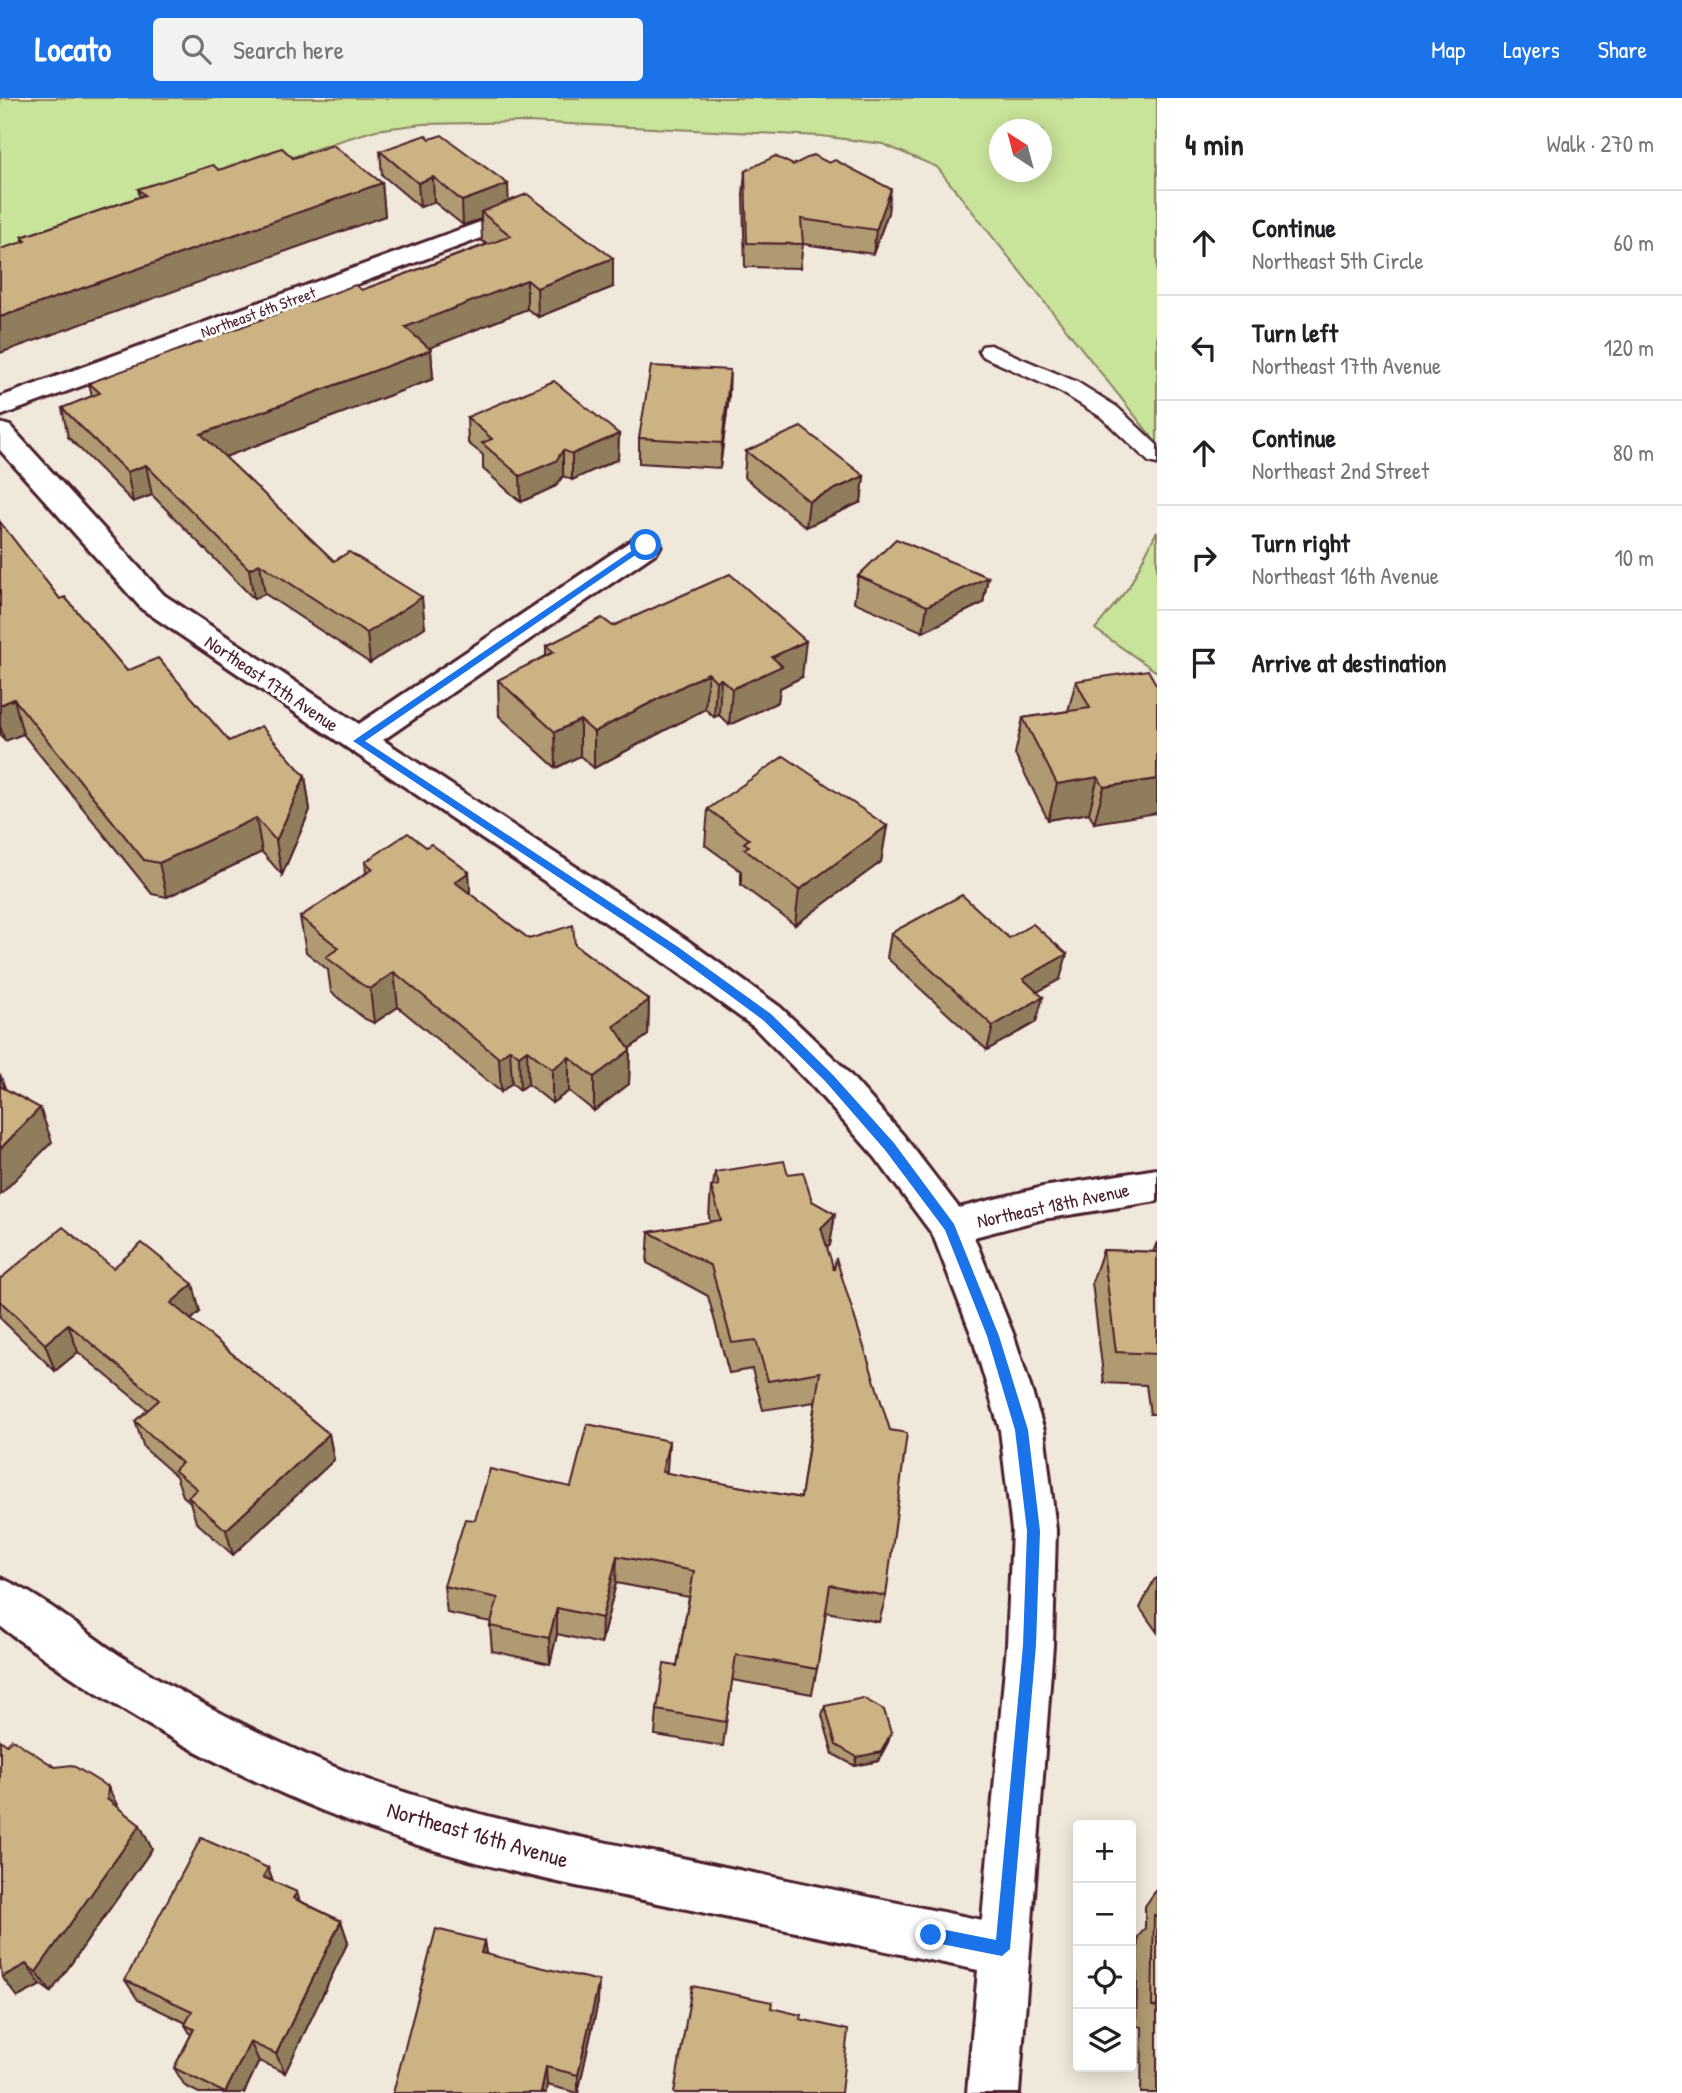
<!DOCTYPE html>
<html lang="en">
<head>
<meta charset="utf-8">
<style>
	:root { --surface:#fff; --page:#f2f2f2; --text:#202124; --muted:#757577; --line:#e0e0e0; --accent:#1a73e8 }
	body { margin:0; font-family:"Patrick Hand",sans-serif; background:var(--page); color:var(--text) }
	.controls { position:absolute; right:21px; bottom:21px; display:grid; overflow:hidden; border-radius:7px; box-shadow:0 4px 18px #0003 }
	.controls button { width:63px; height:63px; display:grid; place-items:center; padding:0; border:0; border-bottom:2px solid var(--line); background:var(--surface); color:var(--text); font:35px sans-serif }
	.compass { position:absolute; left:989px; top:21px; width:63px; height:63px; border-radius:50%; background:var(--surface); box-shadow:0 4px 18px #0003; rotate:324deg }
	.stop { position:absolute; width:21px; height:21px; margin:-16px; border:5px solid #1a73e8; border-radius:50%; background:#fff }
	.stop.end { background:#1a73e8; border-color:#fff; box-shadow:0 2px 7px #0008 }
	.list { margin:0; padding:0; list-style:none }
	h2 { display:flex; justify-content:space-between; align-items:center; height:91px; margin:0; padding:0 28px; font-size:30px }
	h2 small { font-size:23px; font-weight:400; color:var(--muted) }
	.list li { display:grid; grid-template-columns:46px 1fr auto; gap:21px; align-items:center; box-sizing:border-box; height:105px; padding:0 28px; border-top:2px solid var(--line) }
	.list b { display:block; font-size:26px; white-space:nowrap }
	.list p { margin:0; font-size:23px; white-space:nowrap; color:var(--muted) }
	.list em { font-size:23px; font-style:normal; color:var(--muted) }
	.icon { flex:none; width:38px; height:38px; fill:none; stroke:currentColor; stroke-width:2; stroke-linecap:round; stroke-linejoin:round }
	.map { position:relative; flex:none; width:1157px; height:1995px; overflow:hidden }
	header { display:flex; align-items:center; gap:42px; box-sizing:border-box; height:98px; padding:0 35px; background:var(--accent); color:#fff }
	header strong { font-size:33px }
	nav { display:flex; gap:38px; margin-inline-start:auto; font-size:24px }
	.search { width:490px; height:63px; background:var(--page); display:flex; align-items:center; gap:18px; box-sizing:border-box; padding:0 24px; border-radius:7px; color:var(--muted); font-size:26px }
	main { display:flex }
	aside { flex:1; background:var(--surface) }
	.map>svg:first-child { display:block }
	.green { fill:#c8e39a; stroke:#898162; stroke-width:2; fill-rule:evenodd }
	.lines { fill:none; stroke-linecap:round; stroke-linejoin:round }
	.service-casing { stroke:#4a1f2b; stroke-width:5 }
	.minor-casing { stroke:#4a1f2b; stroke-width:6 }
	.service { fill:#fff; fill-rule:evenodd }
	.minor { fill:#fff; fill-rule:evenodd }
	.wall { fill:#af9a71; stroke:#4a1f2b; stroke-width:2 }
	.shaded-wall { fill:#8f7d5c; stroke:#4a1f2b; stroke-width:2 }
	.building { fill:#ccb383; stroke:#4a1f2b; stroke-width:2 }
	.route { fill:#1a73e8 }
	.labels { text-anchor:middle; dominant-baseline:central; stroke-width:6; stroke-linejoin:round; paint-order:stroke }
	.far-street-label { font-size:16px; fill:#4a1f2b; stroke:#fff }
	.street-label { font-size:19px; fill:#4a1f2b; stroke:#fff }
	.near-street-label { font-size:23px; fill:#4a1f2b; stroke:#fff }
</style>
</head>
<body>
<header>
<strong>Locato</strong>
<div class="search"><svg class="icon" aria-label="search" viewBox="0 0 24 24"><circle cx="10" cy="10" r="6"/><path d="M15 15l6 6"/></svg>Search here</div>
<nav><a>Map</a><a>Layers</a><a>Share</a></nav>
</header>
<main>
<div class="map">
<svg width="1157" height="1995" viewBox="0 0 1157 1995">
	<rect width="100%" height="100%" fill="#f0e8da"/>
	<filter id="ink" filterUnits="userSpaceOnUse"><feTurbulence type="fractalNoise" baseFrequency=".0143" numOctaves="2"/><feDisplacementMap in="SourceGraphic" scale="14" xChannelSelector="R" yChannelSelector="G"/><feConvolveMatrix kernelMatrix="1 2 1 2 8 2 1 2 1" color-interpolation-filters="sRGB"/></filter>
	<g filter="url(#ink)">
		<g class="green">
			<path d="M0,0H1157V360L1151,338L937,69L883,46L821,38L527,24L422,26L376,32L336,44L0,159ZM1000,32H1042V74H1000Z"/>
			<polygon points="1157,433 1157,574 1095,531 1129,489"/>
		</g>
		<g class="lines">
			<g class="service-casing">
				<polygon id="service" points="990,247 1077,284 1117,309 1157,347 1157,366 1149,364 1101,319 1061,294 982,258 979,253 982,248"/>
			</g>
			<g class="minor-casing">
				<g id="minor">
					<polygon points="516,111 525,114 529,119 525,124 0,318 0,299"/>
					<path d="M0,325L10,328L164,497L359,626L635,440L646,437L657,440L661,447L657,454L383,642L687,842L780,909L843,969L903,1037L959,1110L1043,1089L1157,1071V1103L1043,1121L974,1139L1014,1238L1044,1332L1056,1432L1053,1547L1019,1995H967L978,1872C879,1852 781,1831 682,1810C589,1791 496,1773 405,1743C260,1695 122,1620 0,1528V1480C39,1495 83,1533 119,1557C185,1598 254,1634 325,1665C437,1712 558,1735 677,1759C778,1780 880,1802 982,1822L1007,1547L1012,1432L1000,1332L972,1238L933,1137L875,1059L815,991L754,929L661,862L142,511L0,352Z"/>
				</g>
			</g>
			<use href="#service" class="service"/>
			<use href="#minor" class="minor"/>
		</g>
		<g class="wall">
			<polygon points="380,53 509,103 613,189 538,219 527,211 429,250 431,252 433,281 225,359 334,463 425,529 370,565 265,496 254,501 152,397 133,404 68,339 62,310 92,298 89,285 362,192 487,146 482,143 481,121 463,127 434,104 420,109 382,77"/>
			<polygon points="293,60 382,85 385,118 23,143 22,139 140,99 138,91 219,72"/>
			<polygon points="745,73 888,115 873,156 803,146 800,170 745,169 743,97"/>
			<polygon points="729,298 720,370 639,365 639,340"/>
			<polygon points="467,319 619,336 618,361 572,382 563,378 556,388 521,404 483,371 483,357 468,345"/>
			<polygon points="746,353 864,378 861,404 806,429 744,379"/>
			<polygon points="0,424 60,501 127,573 229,643 305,678 310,712 282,777 262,754 167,799 152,796 23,636 5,643 0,637"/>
			<polygon points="858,478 988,479 983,505 923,534 854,504"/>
			<polygon points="613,528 802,579 780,590 778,604 729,627 719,617 714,619 705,611 594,670 580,658 556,670 499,618 498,582 546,558 546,548"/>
			<polygon points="1076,583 1157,588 1094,725 1089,715 1048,722 1015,656 1023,620 1068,613"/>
			<polygon points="708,711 887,728 881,764 795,827 741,787 741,773 705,747"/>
			<polygon points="426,749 469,774 470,796 529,841 575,847 649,902 648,937 629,951 630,952 629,986 594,1013 569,993 552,1005 528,986 520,992 512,985 501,994 398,909 374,925 365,921 331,894 328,872 306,854 300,819 366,775 365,764"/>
			<polygon points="891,835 1009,840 1060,881 1037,894 1036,924 987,952 887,860"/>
			<polygon points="715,1074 788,1076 812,1103 835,1116 830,1147 827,1150 886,1498 879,1524 826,1514 817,1571 812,1596 732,1582 723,1648 655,1637 657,1612 677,1568 689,1499 616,1485 601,1546 557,1536 550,1566 492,1553 490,1528 491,1524 447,1515 444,1488 475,1422 571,1389 669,1343 666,1375 801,1400 815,1304 763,1312 752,1271 729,1275 708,1198 647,1165 649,1134 710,1124 709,1120 711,1089 713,1088"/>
			<polygon points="1157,1144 1157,1316 1150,1316 1146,1287 1104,1285 1092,1184 1103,1152 1153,1154"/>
			<polygon points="113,1170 200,1214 191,1222 329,1336 334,1362 233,1457 196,1424 190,1404 183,1398 176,1378 144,1350 135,1323 148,1312 78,1254 55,1273 0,1220 0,1181"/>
			<polygon points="1157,1480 1157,1534 1140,1510 1154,1482"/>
			<polygon points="825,1608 891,1635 888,1644 878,1663 855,1668 833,1656 822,1617"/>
			<polygon points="7,1647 55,1669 108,1689 118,1710 152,1751 51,1894 41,1887 18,1899"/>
			<polygon points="268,1770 273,1784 300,1803 341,1823 348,1844 285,1975 259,1963 244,1995 199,1995 185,1988 174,1970 191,1937 185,1927 186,1925 138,1902 125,1882"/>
			<polygon points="1157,1791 1157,1995 1141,1995 1142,1929 1136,1928 1138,1839 1145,1830 1145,1808"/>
			<polygon points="484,1843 486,1856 598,1904 578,1995 547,1987 393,1995"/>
		</g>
		<g class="shaded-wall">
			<polygon points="433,79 434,104 420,109 418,85"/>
			<polygon points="382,85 385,118 0,255 0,219"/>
			<polygon points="508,86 509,111 481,114 481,121 463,127 462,103"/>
			<polygon points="891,91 888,115 873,156 876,132"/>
			<polygon points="613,160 613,189 538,219 537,190"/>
			<polygon points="527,182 527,211 407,259 405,229"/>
			<polygon points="431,252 433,281 206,366 201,336"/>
			<polygon points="730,272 729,298 720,370 722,345"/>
			<polygon points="619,336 618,361 572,382 572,356"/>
			<polygon points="563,352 563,378 556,388 521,404 520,378"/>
			<polygon points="146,367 152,397 133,404 127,374"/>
			<polygon points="864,378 861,404 806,429 809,403"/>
			<polygon points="260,466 265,496 254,501 249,471"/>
			<polygon points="988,479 983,505 923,534 927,508"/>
			<polygon points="422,499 425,529 370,565 367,535"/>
			<polygon points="806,543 802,579 780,590 778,604 729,627 732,591 772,559"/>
			<polygon points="708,575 705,611 594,670 594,634"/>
			<polygon points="721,581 719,617 714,619 716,583"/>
			<polygon points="14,601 23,636 5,643 0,628 0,607"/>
			<polygon points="580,622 580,658 556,670 555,634"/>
			<polygon points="305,678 310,712 282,777 276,743"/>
			<polygon points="1098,679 1089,715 1048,722 1057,686"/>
			<polygon points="1157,681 1157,715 1094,725 1104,689"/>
			<polygon points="256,720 262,754 167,799 159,765"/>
			<polygon points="887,728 881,764 795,827 799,792"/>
			<polygon points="469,774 471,810 455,784"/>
			<polygon points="1067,856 1060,881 1016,906 1023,881"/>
			<polygon points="394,874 398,909 374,925 370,891"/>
			<polygon points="1043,899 1036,924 987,952 993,928"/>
			<polygon points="649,902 648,937 613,962 614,928"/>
			<polygon points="510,951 512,985 501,994 499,960"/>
			<polygon points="527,952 528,986 520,992 519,958"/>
			<polygon points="630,952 629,986 594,1013 594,979"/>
			<polygon points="569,959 569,993 552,1005 552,971"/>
			<polygon points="0,976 12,1009 0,1007"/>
			<polygon points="40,1010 52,1044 0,1097 0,1051"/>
			<polygon points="835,1116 830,1147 816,1161 821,1130"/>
			<polygon points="193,1186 200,1214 179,1232 171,1205"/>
			<polygon points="68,1226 78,1254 55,1273 45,1246"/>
			<polygon points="329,1336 334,1362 233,1457 226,1432"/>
			<polygon points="669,1343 667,1372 660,1402 662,1374"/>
			<polygon points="617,1458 616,1485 601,1546 602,1520"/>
			<polygon points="557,1510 557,1536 550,1566 549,1540"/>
			<polygon points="891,1635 888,1644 878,1663 855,1668 857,1659"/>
			<polygon points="108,1689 120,1713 107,1701"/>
			<polygon points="140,1727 152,1751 51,1894 36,1874"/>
			<polygon points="268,1770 276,1793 263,1779"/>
			<polygon points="297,1794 304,1817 293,1800"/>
			<polygon points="341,1823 348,1844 285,1975 276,1956"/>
			<polygon points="484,1843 487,1864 481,1855"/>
			<polygon points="26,1866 41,1887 18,1899 2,1879"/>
			<polygon points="599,1883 598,1904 578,1995 578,1977"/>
			<polygon points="250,1944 259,1963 244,1995 225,1995"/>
			<polygon points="546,1969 547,1987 546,1995 541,1995"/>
		</g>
		<g class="building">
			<polygon points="426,37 430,41 442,37 508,86 462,103 433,79 418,85 380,53"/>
			<polygon points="333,47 382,85 0,219 0,151 26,143 22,139 145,97 138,91 213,67 219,72 282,50 293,60"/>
			<polygon points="813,57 829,65 835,62 891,91 876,132 801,121 803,146 747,145 745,73 775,58 793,67"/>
			<polygon points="527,96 613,160 537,190 527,182 405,229 431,252 201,336 334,463 349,454 422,499 367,535 260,466 249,471 146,367 127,374 62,310 100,295 89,285 355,187 362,192 511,138 481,114"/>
			<polygon points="651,268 730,272 722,345 639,340"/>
			<polygon points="554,283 619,336 572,356 563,352 556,363 520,378 482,345 492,341 467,319"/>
			<polygon points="801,329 864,378 809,403 746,353"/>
			<polygon points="0,424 60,501 65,499 127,573 158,560 229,643 261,628 305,678 276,743 256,720 159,765 144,762 14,601 0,607"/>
			<polygon points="896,441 988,479 927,508 858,478"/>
			<polygon points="730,476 806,543 772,559 782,568 732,591 721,581 716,583 708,575 594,634 580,622 555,634 498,582 554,554 546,548 602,520 613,528"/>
			<polygon points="1148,572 1157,588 1157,681 1104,689 1098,679 1057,686 1023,620 1090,610 1076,583"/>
			<polygon points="784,658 887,728 799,792 744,751 749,748 744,745 749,741 708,711"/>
			<polygon points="408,735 426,749 431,746 469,774 455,784 529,841 573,827 575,847 649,902 614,928 630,952 594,979 569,959 552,971 527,952 519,958 510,951 499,960 394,874 370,891 361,886 326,859 339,850 300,819 373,771 365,764"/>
			<polygon points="962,797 1009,840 1033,826 1067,856 1023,881 1043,899 993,928 891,835"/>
			<polygon points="0,988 40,1010 0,1051"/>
			<polygon points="784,1063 788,1076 803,1074 812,1103 835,1116 821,1130 834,1172 836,1160 890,1332 907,1335 886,1498 830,1487 817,1571 736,1557 726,1624 657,1612 664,1566 677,1568 694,1473 617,1458 602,1520 557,1510 549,1540 490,1528 498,1500 444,1488 465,1421 475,1422 490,1371 571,1389 587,1326 669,1343 662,1374 801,1400 820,1274 768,1283 756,1242 732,1245 711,1168 649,1134 721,1122 711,1089 719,1087 715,1074"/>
			<polygon points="63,1129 113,1170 142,1145 193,1186 171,1205 329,1336 226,1432 188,1399 197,1391 174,1372 182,1365 135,1323 159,1302 68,1226 45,1246 0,1203 0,1181"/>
			<polygon points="1103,1152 1157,1154 1157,1256 1116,1254"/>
			<polygon points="863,1600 884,1612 891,1635 881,1654 857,1659 836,1647 825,1608"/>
			<polygon points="12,1641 55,1669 72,1667 108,1689 107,1701 140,1727 36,1874 26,1866 2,1879 0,1865 0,1642 7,1647"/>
			<polygon points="201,1740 268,1770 263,1779 297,1794 293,1800 341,1823 276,1956 250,1944 225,1995 174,1970 194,1931 185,1927 192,1913 125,1882"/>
			<polygon points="1154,1817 1157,1818 1157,1909 1152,1908"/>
			<polygon points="436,1831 484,1843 481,1855 599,1883 578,1977 546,1969 541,1995 393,1995"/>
			<polygon points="692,1888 772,1904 771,1910 801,1917 800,1921 848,1932 841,1995 674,1995"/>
		</g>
	</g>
	<polygon class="route" points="643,445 650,447 365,643 678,849 771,916 833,977 894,1045 954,1126 999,1238 1028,1332 1040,1433 1036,1547 1010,1851 1002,1858 931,1844 923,1837 931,1829 996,1842 1023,1547 1027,1433 1015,1332 987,1238 945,1132 885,1052 825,983 763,922 671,854 353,643"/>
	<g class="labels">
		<g class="far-street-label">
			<text transform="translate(258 214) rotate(-20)">Northeast 6th Street</text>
		</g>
		<g class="street-label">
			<text transform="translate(272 585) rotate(34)">Northeast 17th Avenue</text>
			<text transform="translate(1053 1107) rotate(-12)">Northeast 18th Avenue</text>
		</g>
		<g class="near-street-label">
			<text transform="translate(478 1736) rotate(16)">Northeast 16th Avenue</text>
		</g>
	</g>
</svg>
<div class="controls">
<button>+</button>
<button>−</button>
<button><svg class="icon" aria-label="locate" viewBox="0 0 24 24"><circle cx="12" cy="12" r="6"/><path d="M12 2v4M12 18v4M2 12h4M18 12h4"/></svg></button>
<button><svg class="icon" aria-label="layers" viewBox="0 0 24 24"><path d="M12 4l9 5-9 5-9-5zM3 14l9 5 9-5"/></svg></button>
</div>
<svg class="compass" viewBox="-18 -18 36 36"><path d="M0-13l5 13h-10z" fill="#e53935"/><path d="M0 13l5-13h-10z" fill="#757577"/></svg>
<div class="stop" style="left:646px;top:447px"></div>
<div class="stop end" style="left:931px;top:1837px"></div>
</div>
<aside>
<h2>4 min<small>Walk · 270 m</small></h2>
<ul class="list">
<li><svg class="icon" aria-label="ahead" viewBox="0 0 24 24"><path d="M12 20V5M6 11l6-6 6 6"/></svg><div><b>Continue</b><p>Northeast 5th Circle</p></div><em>60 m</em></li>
<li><svg class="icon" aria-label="left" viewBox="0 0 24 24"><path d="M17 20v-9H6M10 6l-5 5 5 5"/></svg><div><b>Turn left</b><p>Northeast 17th Avenue</p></div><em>120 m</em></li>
<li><svg class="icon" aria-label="ahead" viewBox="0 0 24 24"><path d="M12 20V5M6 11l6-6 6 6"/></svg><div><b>Continue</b><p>Northeast 2nd Street</p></div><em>80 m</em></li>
<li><svg class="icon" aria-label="right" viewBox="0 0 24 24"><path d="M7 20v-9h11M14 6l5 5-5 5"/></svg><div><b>Turn right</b><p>Northeast 16th Avenue</p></div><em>10 m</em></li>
<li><svg class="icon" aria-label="arrive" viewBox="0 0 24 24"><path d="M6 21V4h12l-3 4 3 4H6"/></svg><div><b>Arrive at destination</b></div></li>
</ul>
</aside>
</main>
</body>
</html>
